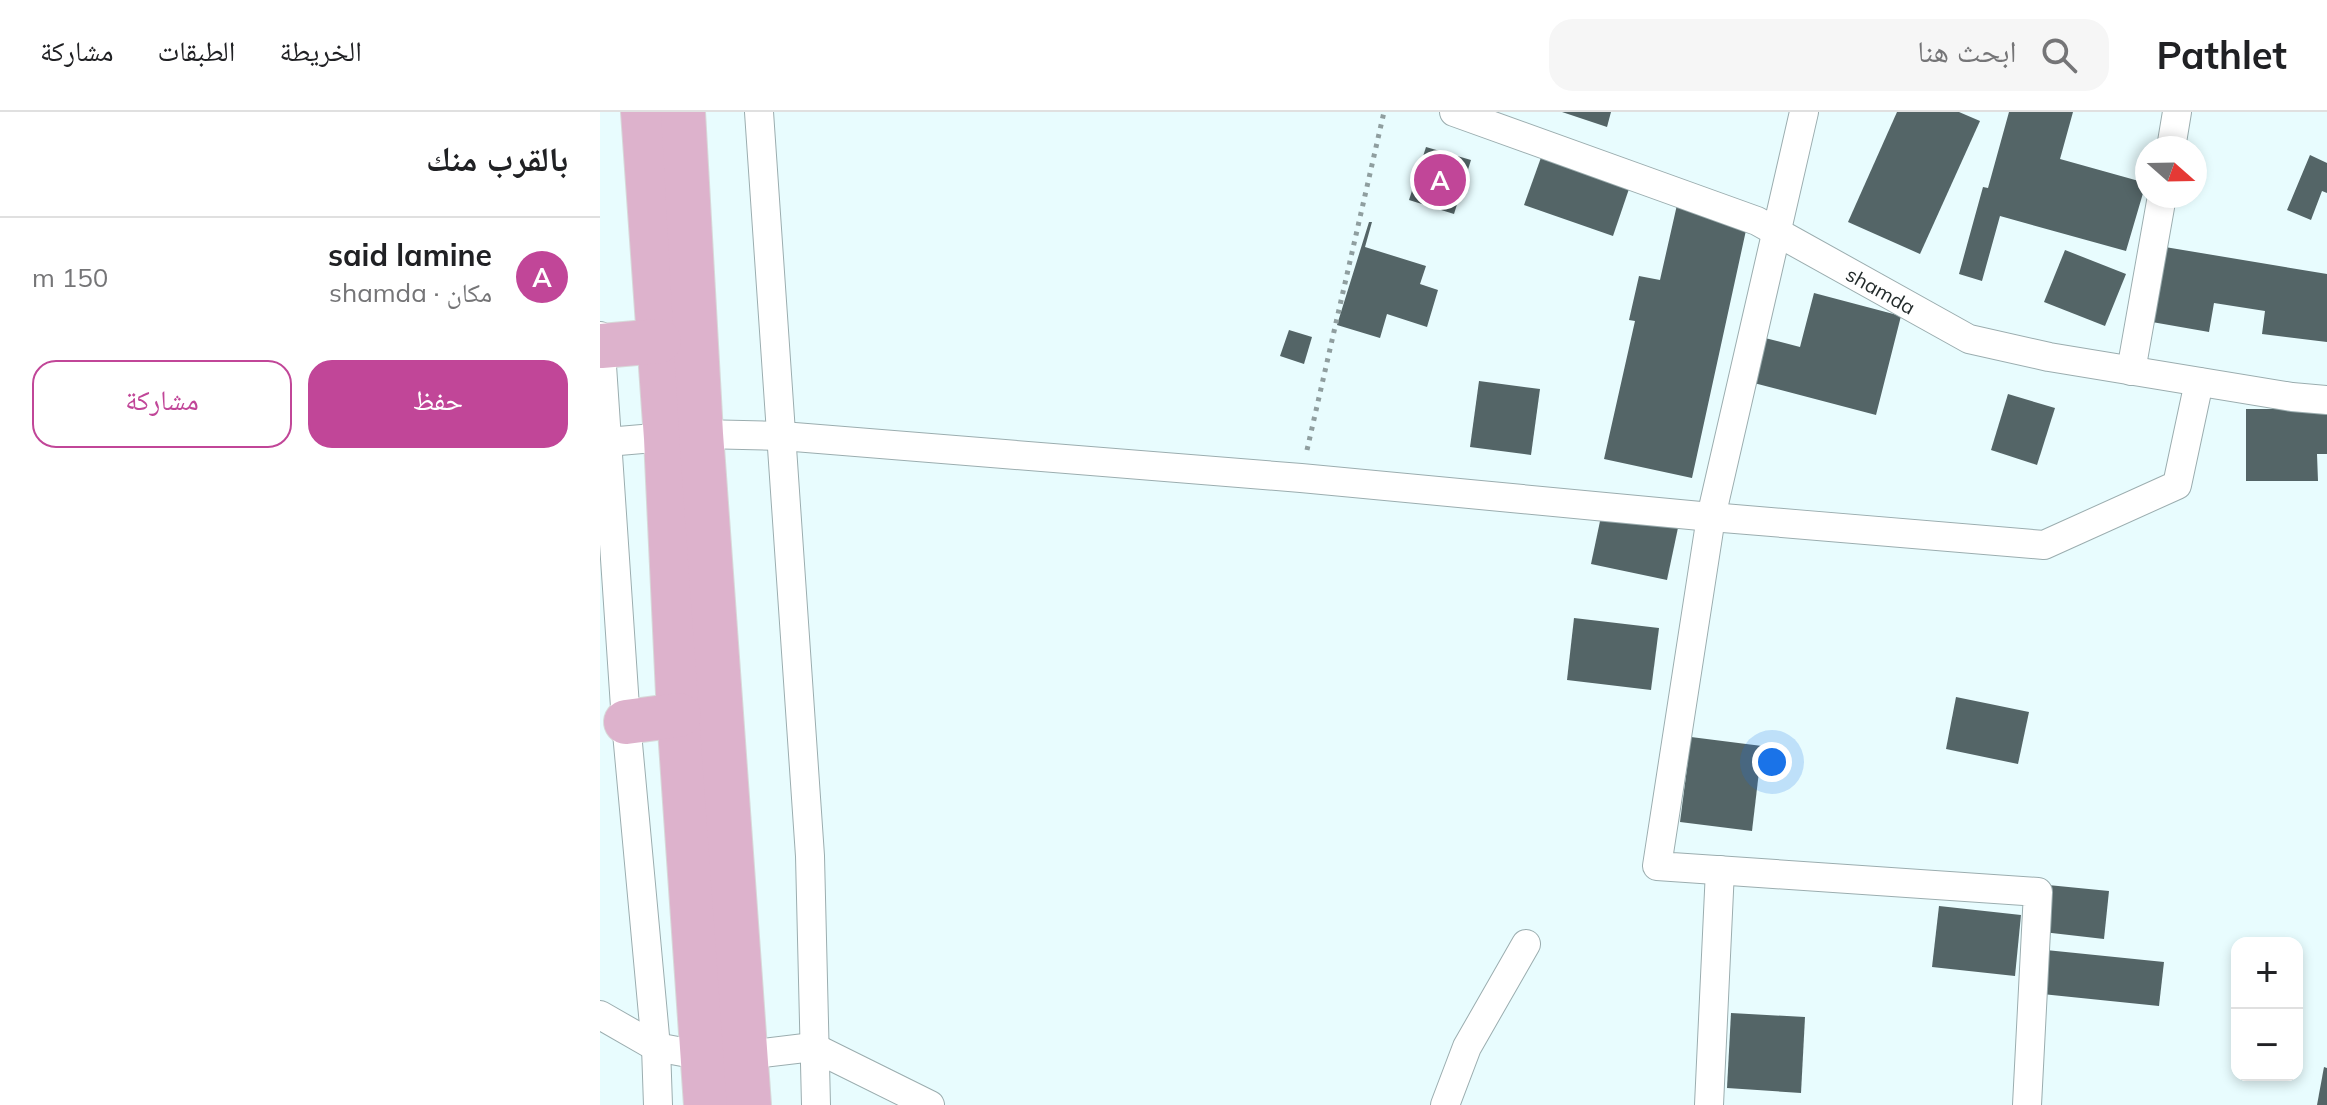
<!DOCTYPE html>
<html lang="ar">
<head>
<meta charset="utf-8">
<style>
	:root { --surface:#fff; --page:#f6f6f6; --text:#202124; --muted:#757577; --line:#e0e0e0; --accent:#c14698 }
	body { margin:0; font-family:Mulish,"Noto Naskh Arabic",sans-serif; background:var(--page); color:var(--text); direction:rtl }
	.controls { position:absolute; right:24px; bottom:24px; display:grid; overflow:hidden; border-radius:16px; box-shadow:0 4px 12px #0003 }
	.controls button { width:72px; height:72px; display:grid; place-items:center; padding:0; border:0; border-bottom:2px solid var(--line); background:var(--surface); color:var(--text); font:40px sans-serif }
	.compass { position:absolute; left:1535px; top:24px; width:72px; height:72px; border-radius:50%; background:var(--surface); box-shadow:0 4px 12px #0003; rotate:110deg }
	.you { position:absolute; left:1172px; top:650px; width:28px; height:28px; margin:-20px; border:6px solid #fff; border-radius:50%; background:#1a73e8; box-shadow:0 0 0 12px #1a73e833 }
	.badge { display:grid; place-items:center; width:52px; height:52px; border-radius:50%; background:var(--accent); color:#fff; font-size:26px; font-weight:700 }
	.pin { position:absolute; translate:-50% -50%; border:4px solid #fff; box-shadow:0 2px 8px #0006 }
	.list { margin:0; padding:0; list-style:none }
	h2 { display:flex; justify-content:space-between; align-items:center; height:104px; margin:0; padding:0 32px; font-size:34px }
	h2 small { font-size:26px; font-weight:400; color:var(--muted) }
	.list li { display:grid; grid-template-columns:52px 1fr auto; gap:24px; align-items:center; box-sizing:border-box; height:120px; padding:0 32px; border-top:2px solid var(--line) }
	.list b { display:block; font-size:30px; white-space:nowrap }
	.list p { margin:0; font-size:26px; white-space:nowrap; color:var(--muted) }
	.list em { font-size:26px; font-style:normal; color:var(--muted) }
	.actions { display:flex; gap:16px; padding:24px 32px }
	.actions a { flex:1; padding:18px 0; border:2px solid var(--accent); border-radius:24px; text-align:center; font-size:28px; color:var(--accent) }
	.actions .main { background:var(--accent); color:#fff }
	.icon { flex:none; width:44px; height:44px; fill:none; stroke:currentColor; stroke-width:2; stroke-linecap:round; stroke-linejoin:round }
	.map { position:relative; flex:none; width:1727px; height:993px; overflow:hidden; direction:ltr }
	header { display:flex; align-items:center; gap:48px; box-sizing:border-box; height:112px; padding:0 40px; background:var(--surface); border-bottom:2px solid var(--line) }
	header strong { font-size:38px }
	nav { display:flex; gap:44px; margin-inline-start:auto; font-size:28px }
	.search { width:560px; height:72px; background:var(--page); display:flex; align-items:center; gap:20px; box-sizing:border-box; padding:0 28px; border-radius:24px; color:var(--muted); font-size:30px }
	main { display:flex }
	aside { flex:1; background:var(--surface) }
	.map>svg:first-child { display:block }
	.building { fill:#546567 }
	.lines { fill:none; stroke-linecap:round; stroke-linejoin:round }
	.street-casing { stroke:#9badaf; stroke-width:30 }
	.primary-casing { stroke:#d7d9d9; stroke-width:46 }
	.path { stroke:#8f9e9f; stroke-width:5; stroke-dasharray:4 6; stroke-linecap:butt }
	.street { stroke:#fff; stroke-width:28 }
	.primary { stroke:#ddb2cc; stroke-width:44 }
	.labels { text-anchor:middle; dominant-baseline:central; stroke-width:8; stroke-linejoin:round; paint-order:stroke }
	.street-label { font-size:20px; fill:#232b2b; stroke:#e8fcfe }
</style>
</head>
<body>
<header>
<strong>Pathlet</strong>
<div class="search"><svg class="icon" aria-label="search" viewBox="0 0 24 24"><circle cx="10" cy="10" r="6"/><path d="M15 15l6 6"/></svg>ابحث هنا</div>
<nav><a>الخريطة</a><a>الطبقات</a><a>مشاركة</a></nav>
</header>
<main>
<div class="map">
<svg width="1727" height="993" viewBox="0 0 1727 993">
	<rect width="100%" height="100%" fill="#e8fcfe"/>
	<g class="building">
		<polygon points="962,0 1011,0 1007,15"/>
		<polygon points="1297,0 1359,0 1380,9 1320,142 1248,110"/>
		<polygon points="1409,0 1473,0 1460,47 1546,71 1526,139 1400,104 1382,169 1359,162 1383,75 1388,76"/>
		<polygon points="826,35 871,48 854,102 809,88"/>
		<polygon points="943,40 1031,71 1013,124 924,93"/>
		<polygon points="1710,43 1727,51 1727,81 1722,79 1711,108 1687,98"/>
		<polygon points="1079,84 1150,100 1092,366 1004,347 1035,209 1029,208 1039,164 1060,168"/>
		<polygon points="769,110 772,110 765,135 826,154 820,172 838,178 827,215 787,202 780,226 737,213"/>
		<polygon points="1565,135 1727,162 1727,230 1662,222 1665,199 1614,191 1609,220 1552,210"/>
		<polygon points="1465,138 1526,162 1505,214 1444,190"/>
		<polygon points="1214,181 1301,204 1276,303 1150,270 1161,225 1200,235"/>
		<polygon points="689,218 712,225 704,252 680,244"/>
		<polygon points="879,269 940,277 931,343 870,335"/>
		<polygon points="1408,282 1455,296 1437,353 1391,338"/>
		<polygon points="1646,297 1727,297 1727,342 1717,342 1718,369 1646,369"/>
		<polygon points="1003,395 1079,411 1067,468 991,452"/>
		<polygon points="974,506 1059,516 1051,578 967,568"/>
		<polygon points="1356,585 1429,600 1418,652 1346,637"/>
		<polygon points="1091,625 1162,634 1152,719 1080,710"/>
		<polygon points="1448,773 1509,779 1504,827 1443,820"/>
		<polygon points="1339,794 1421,803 1415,864 1332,855"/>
		<polygon points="1446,838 1564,850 1559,894 1442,882"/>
		<polygon points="1131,901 1205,905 1201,981 1127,976"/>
		<polygon points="1724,955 1727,956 1727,993 1717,993"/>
	</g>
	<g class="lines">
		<g class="street-casing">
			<g id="street">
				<polyline points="159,0 210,744 216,993"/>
				<path id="s1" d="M854,0L1157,109L1369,227L1449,245L1692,285L1727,288"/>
				<polyline points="1204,0 1111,405 1057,754 1438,780 1427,993"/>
				<polyline points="1571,36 1577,0"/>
				<polyline points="0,224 26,610 56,935 58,993"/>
				<polyline points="1531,259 1562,84"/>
				<polyline points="7,330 101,322 182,324 701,366 1111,405 1444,433 1577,373 1599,270"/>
				<polyline points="0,903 56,935 104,944 146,943 213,935 330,993"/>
				<polyline points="845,993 867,935 926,832"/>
				<polyline points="1109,993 1120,758"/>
			</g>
		</g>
		<g class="primary-casing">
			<g id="primary">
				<polyline points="43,0 66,326 79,603 106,993"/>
				<polyline points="83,0 101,322 149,993"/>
				<polyline points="1,234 59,229"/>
				<polyline points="26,610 79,603"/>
			</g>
		</g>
		<polyline class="path" points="707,338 784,0"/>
		<use href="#street" class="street"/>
		<use href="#primary" class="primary"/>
	</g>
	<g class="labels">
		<g class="street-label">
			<text stroke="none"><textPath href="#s1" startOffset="464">shamda</textPath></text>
		</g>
	</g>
</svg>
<div class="controls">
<button>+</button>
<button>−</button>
</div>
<svg class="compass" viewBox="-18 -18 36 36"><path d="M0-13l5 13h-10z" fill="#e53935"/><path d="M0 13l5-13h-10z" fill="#757577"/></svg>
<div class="you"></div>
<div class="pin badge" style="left:840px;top:68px">A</div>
</div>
<aside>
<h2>بالقرب منك<small></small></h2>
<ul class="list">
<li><span class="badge">A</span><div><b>said lamine</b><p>مكان · shamda</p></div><em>150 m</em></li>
</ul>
<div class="actions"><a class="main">حفظ</a><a>مشاركة</a></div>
</aside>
</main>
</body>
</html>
